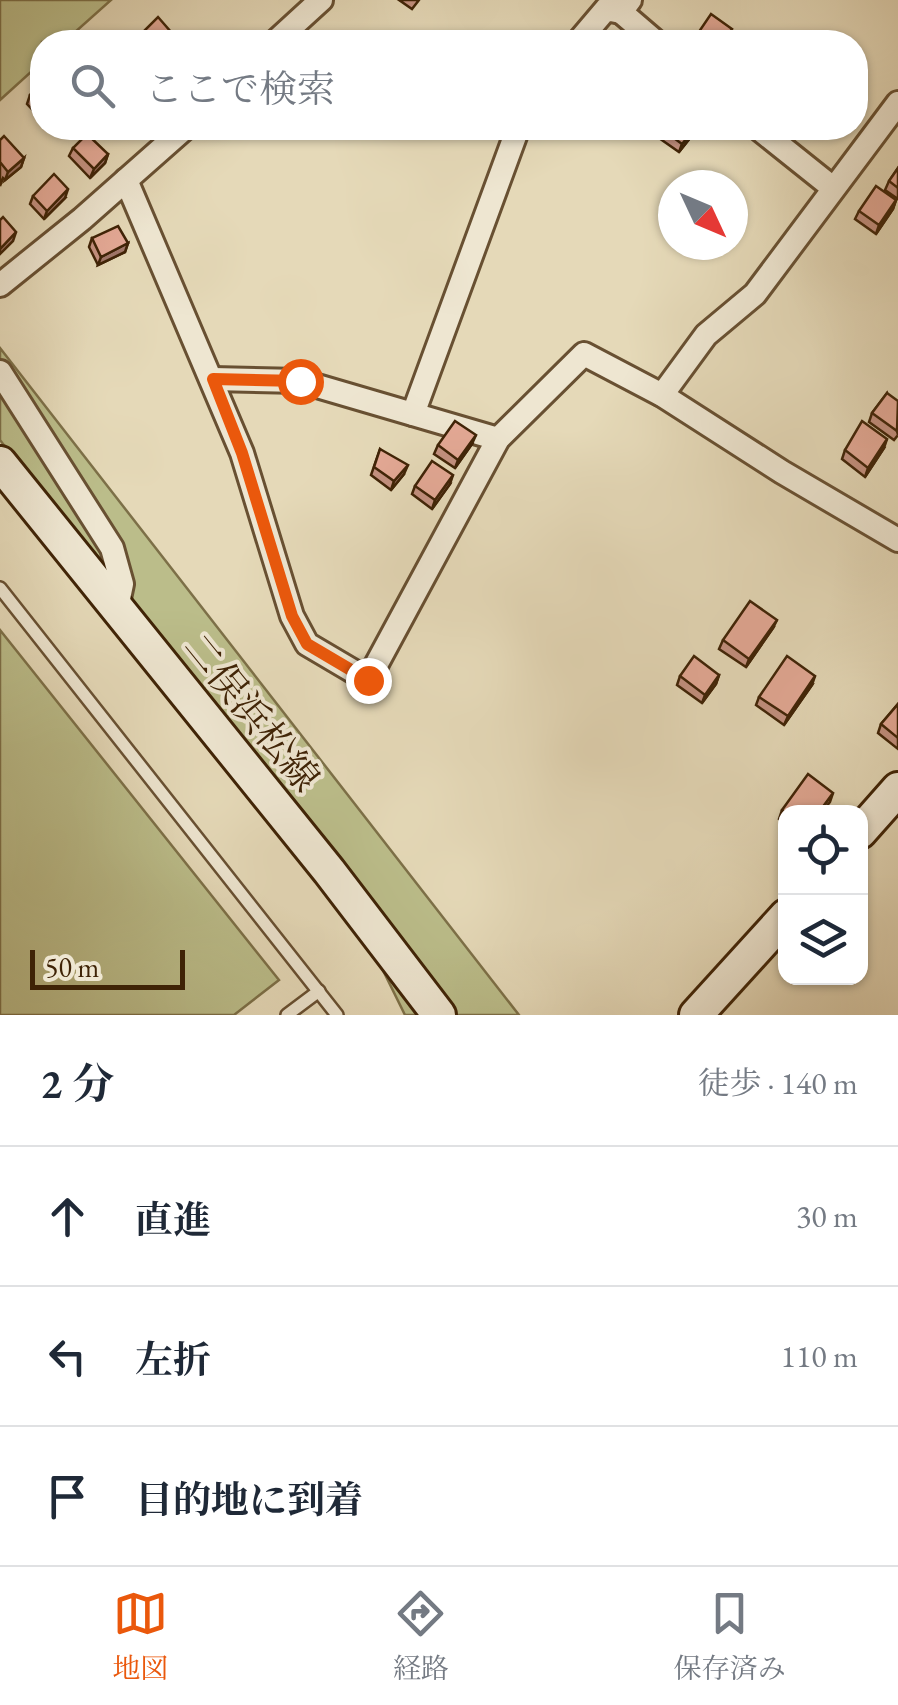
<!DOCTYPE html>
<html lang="ja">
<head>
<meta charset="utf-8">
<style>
	:root { --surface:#fff; --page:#f2f2f3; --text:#1f2937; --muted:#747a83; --line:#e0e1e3; --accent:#ea580c }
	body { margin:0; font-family:"EB Garamond","Noto Serif JP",serif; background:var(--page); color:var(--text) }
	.controls { position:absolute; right:30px; bottom:30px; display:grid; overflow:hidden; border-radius:20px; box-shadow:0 2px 8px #0004 }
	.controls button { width:90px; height:90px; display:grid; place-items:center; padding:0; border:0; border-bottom:2px solid var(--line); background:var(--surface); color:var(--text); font:50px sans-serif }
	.compass { position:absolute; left:658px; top:170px; width:90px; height:90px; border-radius:50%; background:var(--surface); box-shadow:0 2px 8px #0004; rotate:134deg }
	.scale { position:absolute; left:30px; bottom:25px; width:155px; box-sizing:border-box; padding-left:10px; border:5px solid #3f2306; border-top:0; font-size:28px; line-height:35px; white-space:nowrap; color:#3f2306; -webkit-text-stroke:8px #eee6d1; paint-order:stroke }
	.stop { position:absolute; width:30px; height:30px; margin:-22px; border:8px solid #ea580c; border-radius:50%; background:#fff }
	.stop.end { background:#ea580c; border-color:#fff; box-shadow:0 2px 10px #0008 }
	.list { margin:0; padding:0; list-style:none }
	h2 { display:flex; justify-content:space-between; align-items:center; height:130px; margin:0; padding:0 40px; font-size:42px }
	h2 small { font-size:32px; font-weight:400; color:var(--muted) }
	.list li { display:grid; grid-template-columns:65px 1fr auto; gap:30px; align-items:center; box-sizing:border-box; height:140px; padding:0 40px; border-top:2px solid var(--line) }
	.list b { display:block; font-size:38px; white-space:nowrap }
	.list em { font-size:32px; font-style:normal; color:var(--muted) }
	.icon { flex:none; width:55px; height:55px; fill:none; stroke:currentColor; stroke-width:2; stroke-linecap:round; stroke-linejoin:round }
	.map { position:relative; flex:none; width:898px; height:1015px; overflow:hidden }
	.search { position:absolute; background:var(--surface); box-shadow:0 2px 8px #0004; left:30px; right:30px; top:30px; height:110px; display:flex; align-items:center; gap:25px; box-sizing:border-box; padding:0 35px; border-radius:40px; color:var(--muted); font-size:38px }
	.sheet { height:550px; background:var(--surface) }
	nav { display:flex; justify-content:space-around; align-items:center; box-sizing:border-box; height:140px; border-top:2px solid var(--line); background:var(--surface); font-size:28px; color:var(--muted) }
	nav a { display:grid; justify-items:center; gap:5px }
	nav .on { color:var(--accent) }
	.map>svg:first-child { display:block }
	.green { fill:#bbbd8a; stroke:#7d7048; stroke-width:2.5 }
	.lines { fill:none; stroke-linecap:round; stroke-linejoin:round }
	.lane-casing { stroke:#685032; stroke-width:16 }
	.street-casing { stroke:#685032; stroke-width:28 }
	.secondary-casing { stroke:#3f2306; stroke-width:38 }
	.lane { stroke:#eee6d1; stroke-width:11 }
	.street { stroke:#eee6d1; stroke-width:22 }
	.secondary { stroke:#eee6d1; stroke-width:32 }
	.wall { fill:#c49181; stroke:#3f2306; stroke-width:2.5 }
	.shaded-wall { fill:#a07669; stroke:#3f2306; stroke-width:2.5 }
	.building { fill:#e4a996; stroke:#3f2306; stroke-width:2.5 }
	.route { stroke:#ea580c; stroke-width:12 }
	.labels { text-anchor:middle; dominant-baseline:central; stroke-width:8; stroke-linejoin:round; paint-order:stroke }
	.street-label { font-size:38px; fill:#3f2306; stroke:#eee6d1 }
</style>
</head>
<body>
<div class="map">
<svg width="898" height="1015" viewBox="0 0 898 1015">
	<rect width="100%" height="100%" fill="#e5d9b8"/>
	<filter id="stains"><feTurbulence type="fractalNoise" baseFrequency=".002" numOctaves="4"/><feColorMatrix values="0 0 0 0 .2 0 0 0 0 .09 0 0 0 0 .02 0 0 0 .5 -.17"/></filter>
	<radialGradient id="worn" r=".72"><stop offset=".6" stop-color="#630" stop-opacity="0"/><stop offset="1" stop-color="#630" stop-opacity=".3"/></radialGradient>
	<g class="green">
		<polygon points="0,0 111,0 64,42 42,42 42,62 0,100"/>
		<polygon points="0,348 519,1015 405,1015 307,816 94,565 0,440"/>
		<polygon points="0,630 279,980 234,1015 0,1015"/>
	</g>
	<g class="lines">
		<g class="lane-casing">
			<g id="lane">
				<polyline points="0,588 337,1015"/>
				<polyline points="287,1015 319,991"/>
			</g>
		</g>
		<g class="street-casing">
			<g id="street">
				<polyline points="621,12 656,42"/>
				<polyline points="275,42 321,0"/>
				<polyline points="578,42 606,9 621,12 630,0"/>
				<polyline points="758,128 833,188"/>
				<polyline points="126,180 242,453 292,616 307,644 368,680 498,439 584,354 662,395 782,472 898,540"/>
				<polyline points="0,285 82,219 185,128"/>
				<polyline points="0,372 112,548 122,584 117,608"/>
				<polyline points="213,379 300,381 498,439"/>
				<polyline points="662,395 706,335 755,294 898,103"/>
				<polyline points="413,414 518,128"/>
			</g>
		</g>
		<g class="secondary-casing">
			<g id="secondary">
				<polyline points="0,463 329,871 439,1015"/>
				<polyline points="860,832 898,789"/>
				<polyline points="696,1015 786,916"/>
			</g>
		</g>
		<use href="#lane" class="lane"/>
		<use href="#street" class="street"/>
		<use href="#secondary" class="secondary"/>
	</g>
	<g class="wall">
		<polygon points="399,0 419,0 412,9"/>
		<polygon points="42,83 42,118 41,119 27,104 30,95"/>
		<polygon points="322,128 339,128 331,136"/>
		<polygon points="663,128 698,128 679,152 659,138"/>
		<polygon points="0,140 24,158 21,167 5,180 3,178 0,186"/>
		<polygon points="73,148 108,154 105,163 90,178 69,156"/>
		<polygon points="898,168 898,199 885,190 889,181"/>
		<polygon points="33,196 65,198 44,219 30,204"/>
		<polygon points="896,200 893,209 876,234 855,219 859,211"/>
		<polygon points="92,238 128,243 125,252 98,265 89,247"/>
		<polygon points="887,393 898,435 894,440 869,422 872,413"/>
		<polygon points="472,444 455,468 434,454 438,445"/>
		<polygon points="884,448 865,477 842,459 845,450"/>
		<polygon points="380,449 404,474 391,490 371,475"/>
		<polygon points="450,484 432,509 412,494 415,486"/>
		<polygon points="773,628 746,667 719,649 723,640"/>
		<polygon points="719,675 716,684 702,703 677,685 680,676"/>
		<polygon points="812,685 784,725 756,705 759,697"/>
		<polygon points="898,704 898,749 878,733 881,724"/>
		<polygon points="830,802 786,812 786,824 779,819 782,810"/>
	</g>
	<g class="shaded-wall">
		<polygon points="695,128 698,128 679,152 682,144"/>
		<polygon points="108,154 105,163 90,178 94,169"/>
		<polygon points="24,158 21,167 5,180 8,172"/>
		<polygon points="68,189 65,198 44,219 47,211"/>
		<polygon points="896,200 893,209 876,234 879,225"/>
		<polygon points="16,232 13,241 0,254 0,249"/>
		<polygon points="128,243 125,252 98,265 101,257"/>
		<polygon points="476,435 472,444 455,468 458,460"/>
		<polygon points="887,439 884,448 865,477 868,468"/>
		<polygon points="408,465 404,474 391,490 394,481"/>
		<polygon points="453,475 450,484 432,509 435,500"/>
		<polygon points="777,620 773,628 746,667 749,659"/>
		<polygon points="719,675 716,684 702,703 705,695"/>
		<polygon points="815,676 812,685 784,725 788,716"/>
		<polygon points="833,793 830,802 822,812 819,812"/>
	</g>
	<g class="building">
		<polygon points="711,14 732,29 722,42 699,42 694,39"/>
		<polygon points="158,17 171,32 161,42 141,42 137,38"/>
		<polygon points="42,83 42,108 30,95"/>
		<polygon points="663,128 695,128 682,144 662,129"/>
		<polygon points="87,134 108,154 94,169 73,148"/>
		<polygon points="4,136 24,158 8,172 0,162 0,140"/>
		<polygon points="898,168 898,188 889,181"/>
		<polygon points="54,174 68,189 47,211 33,196"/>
		<polygon points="876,186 896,200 879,225 859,211"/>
		<polygon points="3,217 16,232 0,249 0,220"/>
		<polygon points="118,226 128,243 101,257 92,238"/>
		<polygon points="887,393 898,401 897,431 872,413"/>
		<polygon points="455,421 476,435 458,460 438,445"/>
		<polygon points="862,421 887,439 868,468 845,450"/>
		<polygon points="380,449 408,465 394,481 374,467"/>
		<polygon points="432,461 453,475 435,500 415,486"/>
		<polygon points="750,601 777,620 749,659 723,640"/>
		<polygon points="694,656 719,675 705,695 680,676"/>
		<polygon points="787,656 815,676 788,716 759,697"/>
		<polygon points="898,704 898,738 881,724"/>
		<polygon points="808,774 833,793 819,812 786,813 782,810"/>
	</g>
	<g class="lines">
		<polyline class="route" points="300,381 213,379 242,453 292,616 307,644 368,680"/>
	</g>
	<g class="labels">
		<g class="street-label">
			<text transform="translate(252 712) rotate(51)">二俣浜松線</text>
		</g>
	</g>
	<rect width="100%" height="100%" filter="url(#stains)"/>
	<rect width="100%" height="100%" fill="url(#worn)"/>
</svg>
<div class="controls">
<button><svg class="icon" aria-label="locate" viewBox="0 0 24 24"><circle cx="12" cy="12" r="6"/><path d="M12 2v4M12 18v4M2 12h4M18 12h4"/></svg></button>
<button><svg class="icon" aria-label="layers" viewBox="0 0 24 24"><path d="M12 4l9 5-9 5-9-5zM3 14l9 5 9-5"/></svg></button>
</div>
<svg class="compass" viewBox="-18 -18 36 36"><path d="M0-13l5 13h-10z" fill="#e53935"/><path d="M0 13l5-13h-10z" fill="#747a83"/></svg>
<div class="scale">50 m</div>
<div class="stop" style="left:300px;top:381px"></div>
<div class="stop end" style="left:368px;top:680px"></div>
<div class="search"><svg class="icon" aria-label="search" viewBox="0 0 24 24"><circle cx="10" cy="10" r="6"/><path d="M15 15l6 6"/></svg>ここで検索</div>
</div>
<section class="sheet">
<h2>2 分<small>徒歩 · 140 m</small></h2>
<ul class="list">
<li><svg class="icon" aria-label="ahead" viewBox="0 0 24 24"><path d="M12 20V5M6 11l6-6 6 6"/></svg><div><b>直進</b></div><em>30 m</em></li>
<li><svg class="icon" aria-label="left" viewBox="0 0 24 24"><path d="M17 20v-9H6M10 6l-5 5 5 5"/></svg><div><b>左折</b></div><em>110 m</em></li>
<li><svg class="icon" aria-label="arrive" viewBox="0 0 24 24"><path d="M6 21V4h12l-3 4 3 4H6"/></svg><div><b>目的地に到着</b></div></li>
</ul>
</section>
<nav>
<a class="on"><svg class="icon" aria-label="map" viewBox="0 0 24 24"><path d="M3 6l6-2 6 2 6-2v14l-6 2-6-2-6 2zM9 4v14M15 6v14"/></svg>地図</a>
<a><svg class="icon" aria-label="directions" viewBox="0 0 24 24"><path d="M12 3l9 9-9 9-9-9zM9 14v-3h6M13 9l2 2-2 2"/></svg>経路</a>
<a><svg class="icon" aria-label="saved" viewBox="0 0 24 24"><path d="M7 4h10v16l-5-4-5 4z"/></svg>保存済み</a>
</nav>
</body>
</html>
